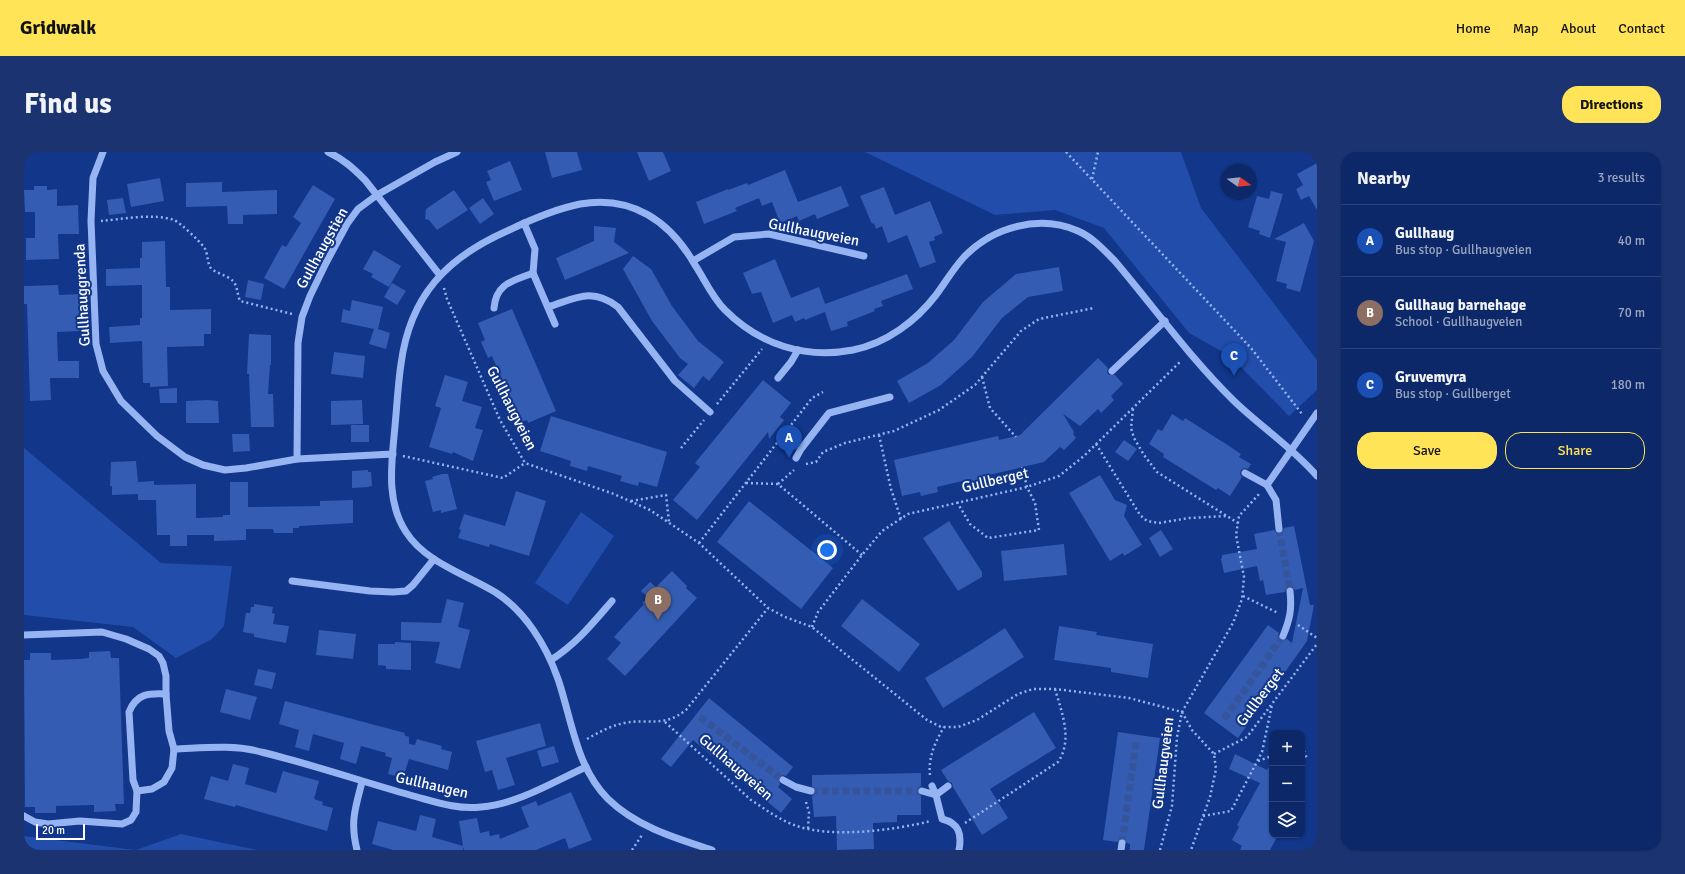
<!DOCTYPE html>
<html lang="en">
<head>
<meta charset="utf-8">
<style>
	:root { --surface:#0d2868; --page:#1b3471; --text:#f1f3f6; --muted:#9aa6c0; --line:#2d447c; --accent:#ffe457 }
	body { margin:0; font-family:Signika,sans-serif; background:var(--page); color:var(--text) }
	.controls { position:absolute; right:12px; bottom:12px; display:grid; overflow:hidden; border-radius:8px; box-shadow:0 1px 3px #0004 }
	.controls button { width:36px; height:36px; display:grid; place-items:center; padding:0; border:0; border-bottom:1px solid var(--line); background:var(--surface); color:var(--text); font:20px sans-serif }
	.compass { position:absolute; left:1197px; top:12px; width:36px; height:36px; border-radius:50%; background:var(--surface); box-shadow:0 1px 3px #0004; rotate:105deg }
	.scale { position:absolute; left:12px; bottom:10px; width:49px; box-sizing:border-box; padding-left:4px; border:2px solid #fff; border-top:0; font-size:11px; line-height:14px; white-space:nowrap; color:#fff; -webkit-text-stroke:3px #11368a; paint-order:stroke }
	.you { position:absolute; left:803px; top:398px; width:14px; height:14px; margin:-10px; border:3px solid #fff; border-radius:50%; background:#1a73e8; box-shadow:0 0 0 6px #1a73e833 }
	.badge { display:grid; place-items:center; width:26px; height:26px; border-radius:50%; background:var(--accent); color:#fff; font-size:13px; font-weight:700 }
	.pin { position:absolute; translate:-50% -33px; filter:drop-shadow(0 1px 2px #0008) }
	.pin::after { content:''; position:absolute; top:21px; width:14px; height:12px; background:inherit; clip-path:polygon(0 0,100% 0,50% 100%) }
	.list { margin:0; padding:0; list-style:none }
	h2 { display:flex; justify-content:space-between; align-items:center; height:52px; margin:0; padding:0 16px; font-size:17px }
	h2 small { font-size:13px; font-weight:400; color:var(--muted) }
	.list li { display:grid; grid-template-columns:26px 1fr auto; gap:12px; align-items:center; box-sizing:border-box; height:72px; padding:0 16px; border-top:1px solid var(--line) }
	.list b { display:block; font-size:15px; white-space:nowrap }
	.list p { margin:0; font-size:13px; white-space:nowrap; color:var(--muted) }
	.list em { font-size:13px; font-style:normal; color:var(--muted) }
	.actions { display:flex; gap:8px; padding:12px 16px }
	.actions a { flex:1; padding:9px 0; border:1px solid var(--accent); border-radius:16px; text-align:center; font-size:14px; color:var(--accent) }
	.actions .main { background:var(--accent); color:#111 }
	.icon { flex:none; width:22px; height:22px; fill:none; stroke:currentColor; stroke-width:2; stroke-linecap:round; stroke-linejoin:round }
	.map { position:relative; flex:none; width:1293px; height:698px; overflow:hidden; border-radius:16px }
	header { display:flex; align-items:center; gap:24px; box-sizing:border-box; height:56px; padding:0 20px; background:var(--accent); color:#111 }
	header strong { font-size:19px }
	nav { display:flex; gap:22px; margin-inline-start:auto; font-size:14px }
	.intro { display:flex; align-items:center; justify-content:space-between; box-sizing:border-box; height:96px; padding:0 24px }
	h1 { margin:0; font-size:28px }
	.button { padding:10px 18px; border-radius:16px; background:var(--accent); color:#111; font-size:14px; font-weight:700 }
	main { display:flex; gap:24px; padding:0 24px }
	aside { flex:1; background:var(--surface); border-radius:16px; box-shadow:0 1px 3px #0004 }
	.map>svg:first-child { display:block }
	.green { fill:#224daa }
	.building { fill:#345cb2 }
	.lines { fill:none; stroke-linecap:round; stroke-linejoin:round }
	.minor-tunnel { stroke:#35549c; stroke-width:7; stroke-dasharray:7 3.5; stroke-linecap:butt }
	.path { stroke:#96b4f2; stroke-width:2.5; stroke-dasharray:2 3; stroke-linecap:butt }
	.minor { stroke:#96b4f2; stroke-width:7 }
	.labels { text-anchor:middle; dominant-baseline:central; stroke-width:4; stroke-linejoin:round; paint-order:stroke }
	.street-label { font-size:15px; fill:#fff; stroke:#11368a }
</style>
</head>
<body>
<header>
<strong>Gridwalk</strong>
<nav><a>Home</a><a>Map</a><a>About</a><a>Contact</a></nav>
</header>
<div class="intro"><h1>Find us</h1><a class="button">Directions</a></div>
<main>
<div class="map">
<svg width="1293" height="698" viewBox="0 0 1293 698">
	<rect width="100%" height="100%" fill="#11368a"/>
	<g class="green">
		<polygon points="841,0 1157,0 1177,56 1293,208 1293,238 1265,264 1206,204 1165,181 1080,76 1031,58 971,63"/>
		<polygon points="0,296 137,411 208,414 200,474 188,487 152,506 109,475 0,463"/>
		<polygon points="557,360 590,384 544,453 511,431"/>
		<polygon points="157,682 233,698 112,698"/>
		<polygon points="0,684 111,698 0,698"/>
	</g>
	<g class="building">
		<polygon points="521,0 553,0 558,18 528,26"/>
		<polygon points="613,0 639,0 647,19 625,29"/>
		<polygon points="486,9 498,38 470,49 462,30 467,28 463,19"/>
		<polygon points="1293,11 1293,58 1285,44 1277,48 1272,37 1279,33 1273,22"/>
		<polygon points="761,18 774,50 817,34 825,54 793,67 791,62 775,69 773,64 756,71 748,50 738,54 735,46 711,56 713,59 680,72 672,50 704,37 704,38 723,31 724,33"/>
		<polygon points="136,26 140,49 107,55 103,32"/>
		<polygon points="198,30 198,40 253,38 253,62 219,63 219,72 204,72 203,54 162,55 162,31"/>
		<polygon points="289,33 311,47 260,137 240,126 258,93 262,95 277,71 269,65"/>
		<polygon points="10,34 23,34 23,38 33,37 33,54 54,53 55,82 34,82 35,107 2,108 2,86 11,86 11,60 1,60 0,38 10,38"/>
		<polygon points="860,35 871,63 906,49 919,81 910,85 911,88 905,90 912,110 896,116 883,83 864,91 858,74 852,77 850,71 848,72 836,44"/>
		<polygon points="430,38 444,58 413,78 405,68 401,67 402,57"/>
		<polygon points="1247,39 1259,42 1246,86 1235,82 1236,79 1224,75 1233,44 1245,47"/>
		<polygon points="99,46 102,61 85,63 83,48"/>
		<polygon points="459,46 470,62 456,72 445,56"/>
		<polygon points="1280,71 1290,89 1276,140 1262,136 1263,132 1252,129 1262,90 1250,87"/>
		<polygon points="570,74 592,76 590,90 605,101 541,128 532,106 570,89"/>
		<polygon points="141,89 142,135 146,135 146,158 187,157 187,182 180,182 180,194 143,195 144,234 126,235 126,231 119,231 118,189 86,191 85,175 116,173 116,166 118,166 118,133 82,134 82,117 116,116 116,106 118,106 118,90"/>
		<polygon points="350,98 377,114 365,135 347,125 349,122 339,117"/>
		<polygon points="609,104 627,117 648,154 674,189 700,210 685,229 679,224 670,236 654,223 664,212 656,206 628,169 599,117"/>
		<polygon points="751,107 767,146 795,135 801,152 883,122 889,137 857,149 859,154 850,157 851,159 823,170 824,174 807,179 801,160 781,168 780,166 771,170 768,163 749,171 737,140 728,142 719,121"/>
		<polygon points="1035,115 1039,139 1004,145 978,166 948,205 917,233 885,251 873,229 904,211 930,188 959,150 992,122"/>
		<polygon points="224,128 240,132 237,148 221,145"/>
		<polygon points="368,131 382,139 373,153 360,145"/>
		<polygon points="34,133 35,143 56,142 56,179 33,180 34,209 55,209 55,226 26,226 27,248 6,249 3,152 0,152 0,134"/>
		<polygon points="328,148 359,155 354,177 366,181 362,197 345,192 350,177 317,170 319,157 326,159"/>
		<polygon points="488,157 532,259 504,271 503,268 497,270 489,253 486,255 478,239 482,237 468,204 464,206 457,190 461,188 454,171"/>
		<polygon points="225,182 247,183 247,213 246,213 244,242 249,242 250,275 227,275 225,222 223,222"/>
		<polygon points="310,200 341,204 339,226 307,222"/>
		<polygon points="1074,206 1084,216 1083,220 1085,223 1091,223 1099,232 1087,244 1090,248 1077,261 1074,257 1056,274 1039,262 1050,280 1049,282 1052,286 1040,298 1036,295 1020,310 965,323 966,328 949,332 947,327 913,335 914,340 897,344 896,340 878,344 870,308 974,284 975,288 996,283"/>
		<polygon points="421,223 444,230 438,249 458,255 451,276 459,278 449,309 429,300 428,302 405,295 417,256 411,254"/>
		<polygon points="739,228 767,251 756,265 760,268 745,287 744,280 673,368 649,348 676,315 671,311"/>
		<polygon points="153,236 153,251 136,251 135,237"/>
		<polygon points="183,248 194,249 195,271 162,271 162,249"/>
		<polygon points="338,248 339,272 307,273 307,249"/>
		<polygon points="1148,262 1159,269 1161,266 1202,292 1217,302 1215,305 1227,312 1224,317 1220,316 1217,318 1216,322 1218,325 1206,344 1194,336 1192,338 1139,305 1140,302 1125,292 1134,277 1138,279"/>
		<polygon points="527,264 643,300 633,335 615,330 614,334 596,329 598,324 564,314 563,319 546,314 547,309 516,299"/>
		<rect x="327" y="273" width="18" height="17"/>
		<polygon points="208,282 225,282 226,299 209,300"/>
		<polygon points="1100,288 1113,297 1104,309 1091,300"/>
		<polygon points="112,309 114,330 130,329 130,333 172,332 172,366 199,365 199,363 206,363 206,330 224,330 224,355 296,354 296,349 329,348 329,371 275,374 275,376 269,376 269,381 250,381 249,377 222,377 222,388 190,389 190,383 163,383 163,394 146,394 146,383 133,383 132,348 114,348 114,342 88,343 88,334 86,334 87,310"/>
		<polygon points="344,318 344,320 347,320 348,334 345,334 345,335 328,336 328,319"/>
		<polygon points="418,322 424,322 433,357 417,361 417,358 409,360 401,329 409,327 408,325"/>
		<polygon points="1076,323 1091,348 1103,353 1100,364 1118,393 1100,404 1099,401 1086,409 1045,341"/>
		<polygon points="492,339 522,349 505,404 466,392 465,395 434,386 437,378 435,377 440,362 481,374"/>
		<polygon points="725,349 809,416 777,457 693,390"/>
		<polygon points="925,369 958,420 958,425 934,439 899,386"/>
		<polygon points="1270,374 1286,453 1290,453 1283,489 1214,586 1180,561 1244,473 1255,481 1254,485 1257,488 1263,487 1268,491 1279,436 1271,438 1268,435 1265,434 1262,437 1261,440 1242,443 1239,428 1236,429 1233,414 1200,421 1197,407 1198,406 1198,403 1233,397 1230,382 1250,378 1253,381 1256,382 1259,379 1260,376"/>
		<polygon points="1137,378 1149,397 1136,405 1125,386"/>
		<polygon points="1040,392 1043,423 980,429 977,399"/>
		<polygon points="648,419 663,434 662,436 673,446 601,524 583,507 597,491 590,485 620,452 618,451 624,445 617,439 626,430 632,435"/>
		<polygon points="423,447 440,451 434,475 446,478 436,517 411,511 416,490 377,488 377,470 417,471"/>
		<polygon points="838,447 896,492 875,520 817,474"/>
		<polygon points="230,452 249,455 248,461 251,462 249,472 265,474 262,491 230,485 230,482 219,480 222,461 226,461 227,455 230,455"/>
		<polygon points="1035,474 1073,480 1072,483 1129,492 1124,526 1087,520 1087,516 1030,508"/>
		<polygon points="981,476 1000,505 919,556 901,526 949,497"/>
		<polygon points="295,478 332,482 329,507 292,503"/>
		<polygon points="371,490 387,491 387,518 362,517 362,514 354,513 354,492 371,492"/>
		<polygon points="86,499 87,506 95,506 100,652 91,652 92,659 70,660 70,653 32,654 32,661 11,661 11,655 1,655 0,508 6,508 6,501 27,501 27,508 56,507 65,506 65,500"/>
		<polygon points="234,517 252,521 248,537 230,533"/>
		<polygon points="202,537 233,545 226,568 196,560"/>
		<polygon points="685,546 769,615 762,624 758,623 754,626 756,632 754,635 768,647 757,661 669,588 647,615 637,607"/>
		<polygon points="261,549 381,581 380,583 385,585 385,592 391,593 393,587 418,594 417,597 428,600 424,618 385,607 379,626 364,622 368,606 361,604 362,601 337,594 332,612 316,607 320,591 289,582 285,599 271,595 275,578 255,572"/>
		<polygon points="1010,560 1032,596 966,637 984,666 958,683 929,635 928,631 924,629 917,618"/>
		<polygon points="516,571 522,594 482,606 491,633 474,638 468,618 461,620 452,589"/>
		<polygon points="1094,580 1136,586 1120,698 1106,698 1106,692 1103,691 1099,686 1096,687 1093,690 1079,688"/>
		<polygon points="530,594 535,610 518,615 513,599"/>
		<polygon points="1211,602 1243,618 1248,610 1248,683 1254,683 1246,698 1216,698 1218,694 1208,688 1215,675 1213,673 1236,631 1205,617"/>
		<polygon points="209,612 225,616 221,632 252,641 259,619 295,629 290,647 299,650 298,653 309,656 303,679 212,653 211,655 180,647 187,624 204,629"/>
		<polygon points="897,621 897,634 894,636 893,640 897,644 897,663 873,663 873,670 849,671 850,697 813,698 812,664 790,665 788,644 791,642 792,638 788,634 788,623"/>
		<polygon points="547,640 568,688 545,697 541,686 512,698 440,698 440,695 439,698 369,698 348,692 354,669 392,679 396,663 412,667 408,685 439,694 435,669 453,666 456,681 465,679 466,684 475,682 476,687 505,675 497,655 512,649 514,654"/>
	</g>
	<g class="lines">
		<g class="minor-tunnel">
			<polyline points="1255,377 1266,439"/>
			<polyline points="676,565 759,628"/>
			<polyline points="1200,567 1259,484"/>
			<polyline points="787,639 898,639"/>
			<polyline points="1098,691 1112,590"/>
		</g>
		<g class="path">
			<polyline points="1042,0 1227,196 1278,262"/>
			<polyline points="1068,27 1074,0"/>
			<path d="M77,69C99,67 130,61 150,68C157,71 175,89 180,95C184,101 183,109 186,115C190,121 203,123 209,129C214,135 213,142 216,149L268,162"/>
			<polyline points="420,136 423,147 476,268 501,311 590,342 626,358 675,391 744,456 761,465 788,475 903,568 917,575 934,575 953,568 994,542 1009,537 1031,537 1105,546 1158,560"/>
			<polyline points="958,225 966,256 992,285"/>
			<polyline points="693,252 738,197"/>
			<polyline points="1109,257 1107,276 1110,286 1120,303 1133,320 1214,371"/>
			<polyline points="855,283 867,337 877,367"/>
			<polyline points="1072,292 1116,363 1123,369 1135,371 1165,366 1203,364"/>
			<polyline points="657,296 680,268"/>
			<polyline points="379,304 479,326 501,311"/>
			<polyline points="782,312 792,310 799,300 821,291 870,279 915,258 951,233 997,179 1015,167 1070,156"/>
			<polyline points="722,331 754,332 838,403"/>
			<polyline points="754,332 770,318"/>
			<polyline points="607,349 642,343 645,370"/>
			<polyline points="933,350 946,372 964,386 1015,378 1011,351 1003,335 998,315"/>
			<polyline points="675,391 781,255 788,246 799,240"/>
			<polyline points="1219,444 1254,461"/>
			<polyline points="1274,473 1293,486"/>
			<polyline points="788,475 794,460 838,403 858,379 884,362 1003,335 1035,324 1060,304 1157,209"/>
			<polyline points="1158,560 1168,578 1190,602 1192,617 1186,645 1167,698"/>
			<path d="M641,570L727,648C741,657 754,667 770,673C807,687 870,678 907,669"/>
			<path d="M563,587C575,580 587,574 600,571C626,566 639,576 662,558L744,456"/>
			<polyline points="1278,594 1283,607"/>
			<polyline points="1190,602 1223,585 1293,492"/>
			<polyline points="1234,609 1248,604"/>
			<path d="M906,623C904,606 911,590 920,575"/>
			<polyline points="782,650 785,660 784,677"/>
			<polyline points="1179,664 1207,659 1238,600 1248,553"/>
			<path d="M941,671L1034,610C1049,588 1038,561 1031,537"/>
			<polyline points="608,698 618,683"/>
			<polyline points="1136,698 1148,654 1153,585 1158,560 1209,471 1218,447 1220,425 1212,383 1215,364 1236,341"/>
			<polyline points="1289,698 1293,696"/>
		</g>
		<g class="minor">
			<polyline points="79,0 69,26 67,69 72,192 79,219 97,249 133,284 161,305 179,313 201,318 222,316 273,307 369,302"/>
			<path d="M304,0C319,7 329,16 341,28L415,122"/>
			<polyline points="500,71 511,97 509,121 531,172"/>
			<polyline points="669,109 710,85 745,82 840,104"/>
			<path d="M524,155C552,146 568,135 594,155L651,229L686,260"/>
			<path d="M470,156C472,131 489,129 509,121"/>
			<polyline points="1088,219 1141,169"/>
			<polyline points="754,226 767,210 774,198"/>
			<polyline points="772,306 777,297 805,261 866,245"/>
			<polyline points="273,307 274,191 278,165 286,144 302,111 323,72 334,57 353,43 411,10 433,0"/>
			<polyline points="1221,321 1243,333 1252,348 1255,377"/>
			<polyline points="1243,333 1293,261"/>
			<polyline points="268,429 346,439 369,440 382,439 389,433 410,407"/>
			<polyline points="0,483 78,480 102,487 125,497 135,504 139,511 142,524 142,542 145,579 150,597 148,616 140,630 128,637 113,639 112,660 107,668 98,672 56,669 24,672 11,670 0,664"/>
			<path d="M1259,484C1266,467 1268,457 1266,439"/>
			<path d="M527,508C553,491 568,472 588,449"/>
			<path d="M150,597C178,596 209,592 237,600C287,612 336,629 386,643C409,649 433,658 457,655C494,652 529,630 562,615"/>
			<polyline points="759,628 772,635 787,639"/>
			<path d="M908,634L912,643L918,667C935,671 938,682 935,698"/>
			<path d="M113,639L109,628L105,560C112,542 124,541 142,542"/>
			<polyline points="898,639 912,643 924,634"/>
			<path d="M333,698C326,670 331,657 338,630"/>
			<path d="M688,698C651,686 613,675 584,647C552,615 548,568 534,527C522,493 501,459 471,440C441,422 401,410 382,380C361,348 368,309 371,274C373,253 374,232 377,212C386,144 422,106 483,79C506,68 531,57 556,52C608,43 646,69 671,113C681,128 688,145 701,158C736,193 781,207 829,198C863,191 892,169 912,143C921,131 929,117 940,105C969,75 1015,62 1054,79C1068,85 1079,97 1090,108C1130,155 1166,206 1210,249C1237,275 1268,295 1293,324"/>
			<polyline points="1097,698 1098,691"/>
		</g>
	</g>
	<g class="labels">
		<g class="street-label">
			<text transform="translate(790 80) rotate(11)">Gullhaugveien</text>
			<text transform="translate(298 96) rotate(-61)">Gullhaugstien</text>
			<text transform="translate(58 143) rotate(-93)">Gullhauggrenda</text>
			<text transform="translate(488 256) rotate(63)">Gullhaugveien</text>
			<text transform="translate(971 328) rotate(-13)">Gullberget</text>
			<text transform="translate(1236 545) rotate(-53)">Gullberget</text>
			<text transform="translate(1139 611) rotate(-83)">Gullhaugveien</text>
			<text transform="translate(712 615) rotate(41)">Gullhaugveien</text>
			<text transform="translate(408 633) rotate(13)">Gullhaugen</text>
		</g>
	</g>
</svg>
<div class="controls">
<button>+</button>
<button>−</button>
<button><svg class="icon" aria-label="layers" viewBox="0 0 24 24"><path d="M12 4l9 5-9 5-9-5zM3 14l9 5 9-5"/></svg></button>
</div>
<svg class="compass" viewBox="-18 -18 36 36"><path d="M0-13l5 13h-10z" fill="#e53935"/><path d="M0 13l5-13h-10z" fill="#9aa6c0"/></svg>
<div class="scale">20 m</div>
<div class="you"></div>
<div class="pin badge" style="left:765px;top:306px;background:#1a4fb4">A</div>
<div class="pin badge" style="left:634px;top:468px;background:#8d6e63">B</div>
<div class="pin badge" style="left:1210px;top:224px;background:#1a4fb4">C</div>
</div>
<aside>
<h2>Nearby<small>3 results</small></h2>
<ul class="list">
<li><span class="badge" style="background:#1a4fb4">A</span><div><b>Gullhaug</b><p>Bus stop · Gullhaugveien</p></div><em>40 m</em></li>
<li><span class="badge" style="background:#8d6e63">B</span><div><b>Gullhaug barnehage</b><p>School · Gullhaugveien</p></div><em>70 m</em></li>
<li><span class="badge" style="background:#1a4fb4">C</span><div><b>Gruvemyra</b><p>Bus stop · Gullberget</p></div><em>180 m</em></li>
</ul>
<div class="actions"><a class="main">Save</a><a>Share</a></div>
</aside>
</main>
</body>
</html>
